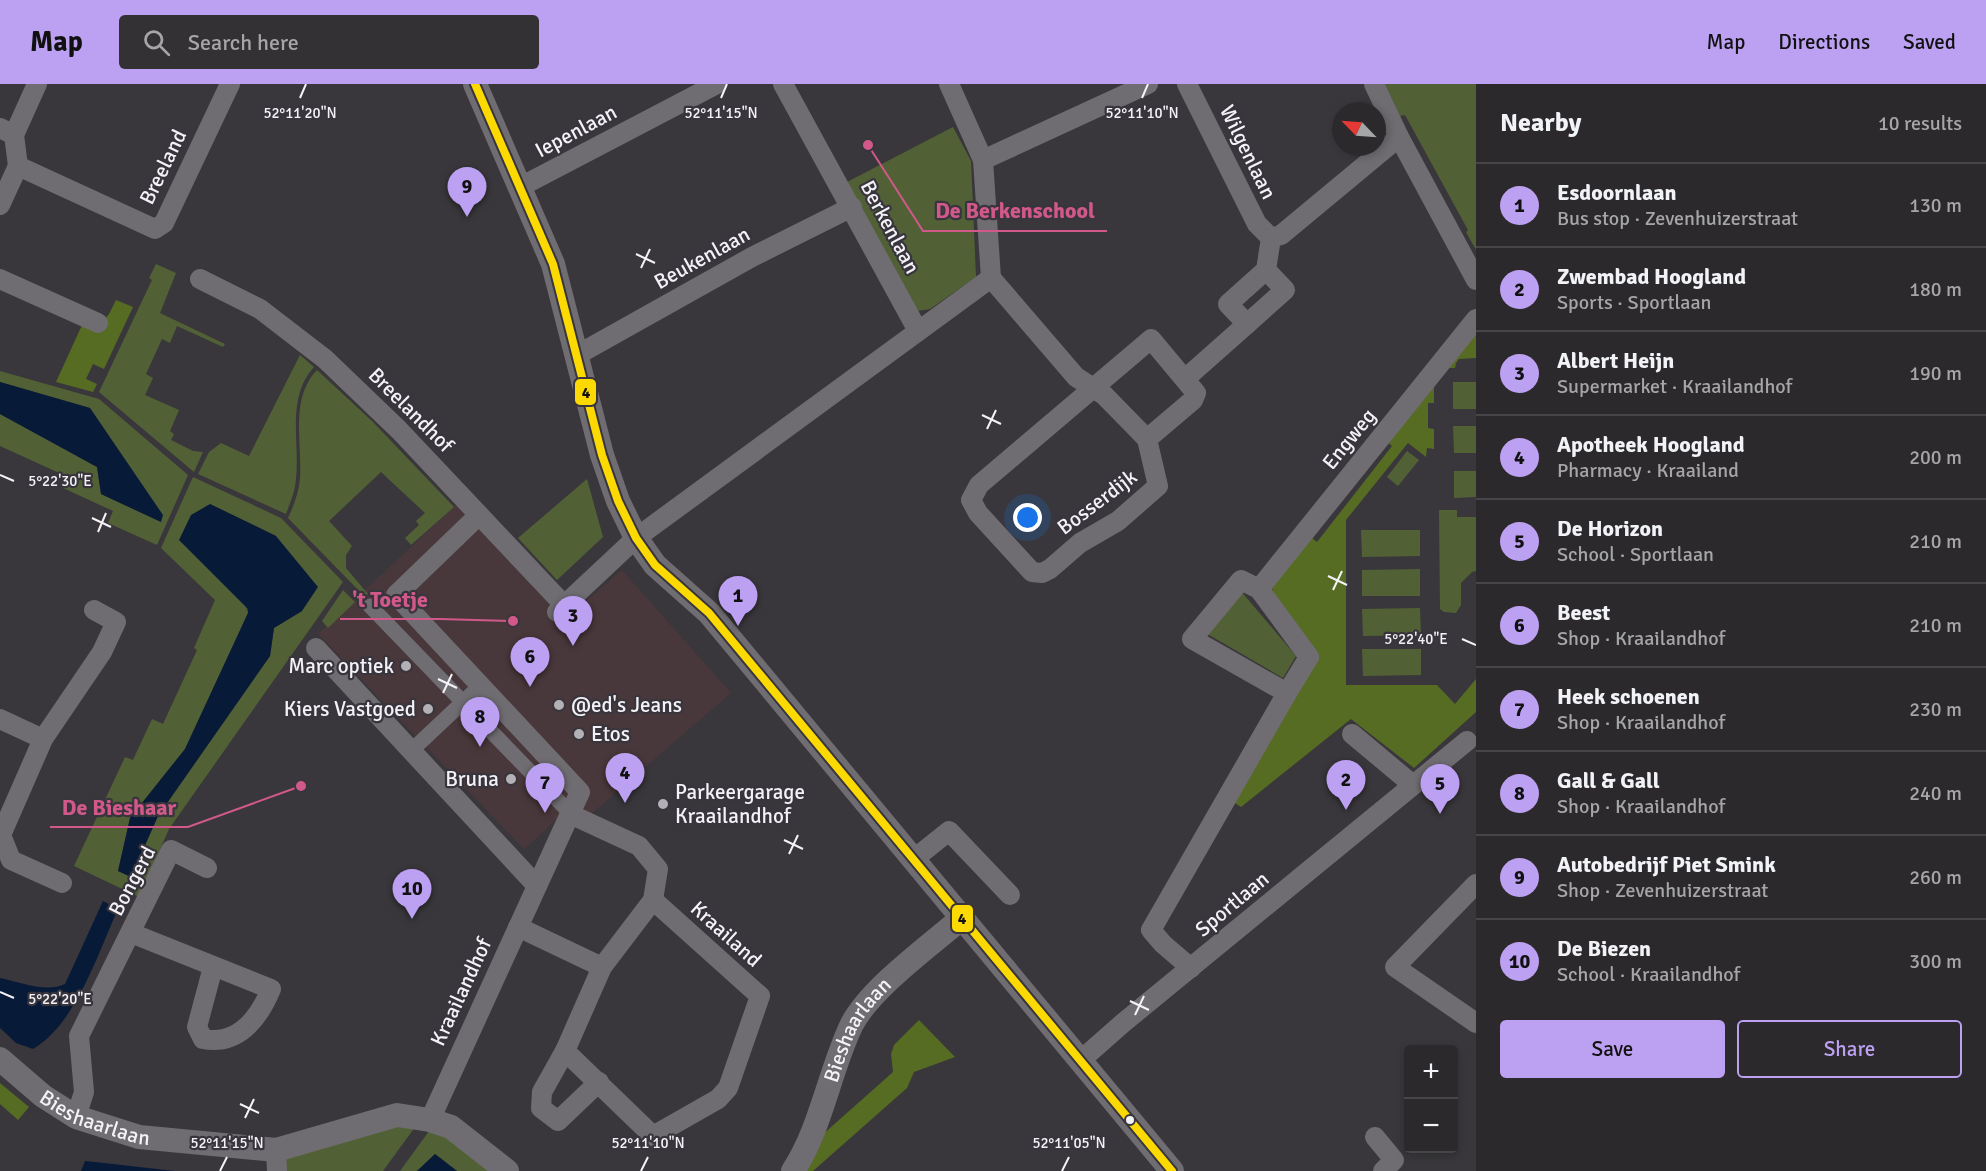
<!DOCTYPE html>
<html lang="en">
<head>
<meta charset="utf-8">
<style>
	:root { --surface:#2b292c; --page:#333134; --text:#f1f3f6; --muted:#a6a6a9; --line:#474548; --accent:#bca0f2 }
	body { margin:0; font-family:Signika,sans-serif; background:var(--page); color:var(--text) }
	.controls { position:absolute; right:18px; bottom:18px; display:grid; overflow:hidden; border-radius:6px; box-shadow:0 3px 9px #0003 }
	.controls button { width:54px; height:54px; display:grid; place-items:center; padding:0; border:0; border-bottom:2px solid var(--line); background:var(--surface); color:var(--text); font:30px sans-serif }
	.compass { position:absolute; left:1332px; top:18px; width:54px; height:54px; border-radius:50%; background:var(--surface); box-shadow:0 3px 9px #0003; rotate:295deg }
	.you { position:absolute; left:1028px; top:434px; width:21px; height:21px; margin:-15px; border:4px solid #fff; border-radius:50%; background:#1a73e8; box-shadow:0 0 0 9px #1a73e833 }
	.badge { display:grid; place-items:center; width:39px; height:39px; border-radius:50%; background:var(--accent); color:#111; font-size:20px; font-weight:700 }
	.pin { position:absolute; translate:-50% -50px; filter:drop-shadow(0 2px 3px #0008) }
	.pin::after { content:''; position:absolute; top:32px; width:21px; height:18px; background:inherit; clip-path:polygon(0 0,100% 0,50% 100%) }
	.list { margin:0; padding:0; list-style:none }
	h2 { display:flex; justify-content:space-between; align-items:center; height:78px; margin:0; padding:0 24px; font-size:26px }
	h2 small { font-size:20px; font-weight:400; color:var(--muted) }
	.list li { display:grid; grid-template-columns:39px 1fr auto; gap:18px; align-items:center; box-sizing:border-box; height:84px; padding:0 24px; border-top:2px solid var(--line) }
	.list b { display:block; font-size:22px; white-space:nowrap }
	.list p { margin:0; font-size:20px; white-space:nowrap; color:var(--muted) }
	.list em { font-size:20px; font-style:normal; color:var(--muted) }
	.actions { display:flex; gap:12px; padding:18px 24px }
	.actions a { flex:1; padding:14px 0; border:2px solid var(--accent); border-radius:6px; text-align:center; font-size:21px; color:var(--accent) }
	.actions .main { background:var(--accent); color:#111 }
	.icon { flex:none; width:33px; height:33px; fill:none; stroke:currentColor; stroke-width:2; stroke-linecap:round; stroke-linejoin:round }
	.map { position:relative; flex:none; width:1476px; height:1087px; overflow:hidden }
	header { display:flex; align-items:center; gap:36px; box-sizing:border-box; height:84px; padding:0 30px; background:var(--accent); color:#111 }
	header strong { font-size:28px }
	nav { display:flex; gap:33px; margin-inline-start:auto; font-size:21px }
	.search { width:420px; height:54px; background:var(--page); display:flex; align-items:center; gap:15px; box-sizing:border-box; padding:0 21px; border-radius:6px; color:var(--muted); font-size:22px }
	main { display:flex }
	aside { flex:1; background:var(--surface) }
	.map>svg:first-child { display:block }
	.commercial { fill:#49383b }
	.green { fill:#516135; fill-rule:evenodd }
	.forest { fill:#556c22 }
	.water { fill:#071b38 }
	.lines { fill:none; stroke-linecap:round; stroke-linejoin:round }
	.pedestrian { stroke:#6f6d71; stroke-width:15 }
	.minor { stroke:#6f6d71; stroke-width:20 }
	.tertiary { stroke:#6f6d71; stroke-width:24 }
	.bus-1-casing { stroke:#38353d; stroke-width:12 }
	.bus-1 { stroke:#fcd900; stroke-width:8 }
	.ticks { fill:none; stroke:#f4f2f7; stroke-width:2 }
	.poi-dot { fill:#b3b1b5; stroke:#38353d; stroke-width:2 }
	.bus-dot { fill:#f4f2f7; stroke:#38353d; stroke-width:2 }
	.labels { text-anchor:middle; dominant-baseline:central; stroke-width:4.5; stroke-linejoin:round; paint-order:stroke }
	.street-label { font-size:21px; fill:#f4f2f7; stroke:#38353d }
	.poi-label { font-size:21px; fill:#f4f2f7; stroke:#38353d; text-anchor:end }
	.ticks-label { font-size:15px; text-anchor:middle; fill:#f4f2f7; stroke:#38353d; stroke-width:4.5; stroke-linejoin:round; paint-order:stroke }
	.leader { fill:none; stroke:#d1598a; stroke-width:2 }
	.callout-dot { fill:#d1598a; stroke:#38353d; stroke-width:2 }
	.callout-label { font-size:22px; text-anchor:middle; font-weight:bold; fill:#d1598a; stroke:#38353d; stroke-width:4.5; stroke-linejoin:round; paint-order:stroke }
	.line-badge { stroke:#38353d; stroke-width:2 }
	.pale-badge-label { font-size:16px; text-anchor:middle; font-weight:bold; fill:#111 }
</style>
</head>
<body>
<header>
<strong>Map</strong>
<div class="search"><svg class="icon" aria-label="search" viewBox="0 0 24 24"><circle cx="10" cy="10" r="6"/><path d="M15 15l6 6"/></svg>Search here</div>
<nav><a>Map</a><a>Directions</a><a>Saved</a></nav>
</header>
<main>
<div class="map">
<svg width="1476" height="1087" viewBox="0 0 1476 1087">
	<rect width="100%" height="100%" fill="#39373b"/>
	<polygon class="commercial" points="458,419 566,534 622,486 731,609 576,743 557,735 524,765 318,550"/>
	<g class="green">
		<polygon points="1385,0 1476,0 1476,166 1466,148 1468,146 1405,31 1400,32"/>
		<polygon points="953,43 971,77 976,193 930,225 918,227 847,98"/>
		<polygon points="156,180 176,189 160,229 225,260 223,263 177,242 170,259 162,255 146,290 153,294 145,311 179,326 170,347 174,350 171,356 193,367 203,368 194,388 99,308 152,196 149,194"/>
		<path d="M300,271L314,283C286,314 300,357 296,395C295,408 290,419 286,430L198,390L209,368L221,359L249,372Z"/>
		<path d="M317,286L373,338L454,423L411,461L405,454L419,441L416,437L425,429L381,388L329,437L352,462L346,471V484L368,510L365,513L288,434C294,421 299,408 300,394C302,358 290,314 317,286Z"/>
		<polygon points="0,287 99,315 188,391 157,461 108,439 113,427 63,404 68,393 0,362 0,330 97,383 101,410 161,438 133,388 90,324 0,298"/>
		<rect x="1453" y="298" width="23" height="27"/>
		<polygon points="1453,342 1476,342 1476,369 1454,369"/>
		<polygon points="1407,367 1419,376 1398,402 1387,393"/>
		<polygon points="1454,387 1476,387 1476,413 1454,414"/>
		<path d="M193,393L281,434L343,498L169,745L139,813L74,782L125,673L133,676L152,635L163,640L197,566L194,564L215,516L161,464ZM210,420L276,452L302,527L274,544L270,572L158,732L131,793L118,787L130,734L185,665L248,529Z"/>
		<polygon points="587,395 603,453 557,496 518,454"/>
		<polygon points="1439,426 1457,426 1457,433 1476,433 1476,487 1472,488 1461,499 1461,521 1456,529 1444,528 1440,525"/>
		<polygon points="1361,446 1420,446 1420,472 1362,473"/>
		<polygon points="1420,485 1420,512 1362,512 1362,486"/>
		<polygon points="343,506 355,518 328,544 322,537"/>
		<polygon points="1240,506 1296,572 1283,594 1204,548"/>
		<polygon points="1420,524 1421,551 1363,552 1362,525"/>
		<polygon points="1362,565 1421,565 1421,591 1363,592"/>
		<polygon points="418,1039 383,1087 284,1087 285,1069 377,1044"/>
		<polygon points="432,1043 494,1087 457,1087 435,1070 417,1087 400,1087"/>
	</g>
	<g class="forest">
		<polygon points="116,216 133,223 104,285 93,280 86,295 97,300 93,308 56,298 82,241 95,247 109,230"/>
		<polygon points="1476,243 1476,274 1459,275 1456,279 1455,284 1439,284"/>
		<polygon points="1434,292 1434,319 1428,319 1428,344 1434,345 1434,365 1427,364 1426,373 1408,359 1346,436 1346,601 1437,601 1455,620 1476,595 1476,628 1414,684 1351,635 1241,723 1232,717 1317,573 1273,508 1271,500 1307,450 1317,458 1392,362 1385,356"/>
		<polygon points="919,936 955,973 914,988 907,1004 813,1087 803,1087 812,1060 893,988 891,970 894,961"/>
		<polygon points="0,999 29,1023 18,1036 0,1020"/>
	</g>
	<g class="water">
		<polygon points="0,298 90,324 163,431 161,438 101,410 97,383 0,330"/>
		<polygon points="210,420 276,452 318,503 302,527 274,544 270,572 158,732 131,793 118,787 130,734 185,665 248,529 248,525 179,456 191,431"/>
		<path d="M103,817L118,825C98,869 76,940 33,965L16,959L0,944V894C20,898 46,909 65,900Z"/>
		<polygon points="435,1070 457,1087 417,1087"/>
		<polygon points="85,1077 95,1078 175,1087 81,1087"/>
	</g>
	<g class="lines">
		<g class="pedestrian">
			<polyline points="370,522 572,731"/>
			<polyline points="411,667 480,602"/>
		</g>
		<g class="minor">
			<polyline points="783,0 918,247"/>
			<polyline points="949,0 983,76 991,194"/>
			<polyline points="1187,0 1257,140 1271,154 1281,151 1399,53"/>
			<polyline points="1374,0 1399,53 1476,196"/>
			<polyline points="0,44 14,51 18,82 155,145 164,139 230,0"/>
			<polyline points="14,51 37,0"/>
			<polyline points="983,76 1148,0"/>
			<polyline points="520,103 717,0"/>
			<polyline points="0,121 18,82"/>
			<polyline points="991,194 1076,293 1104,311 1147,355"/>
			<polyline points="0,195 98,239"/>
			<polyline points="200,195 260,225 325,275 399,346 564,521"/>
			<polyline points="1247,240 1285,206 1266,186"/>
			<polygon points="1151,255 1196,309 1193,316 1147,355 1158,402 1118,437 1080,459 1050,485 1042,489 1032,488 978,429 971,416 979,401"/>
			<polyline points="577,271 752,173 852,123"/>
			<polyline points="1186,294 1247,240 1228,220 1266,186 1271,154"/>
			<polyline points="1259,505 1309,573 1287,609"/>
			<polyline points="557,528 636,454 991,194"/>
			<polyline points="316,564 537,802"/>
			<polyline points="0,635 43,655"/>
			<polyline points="1352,650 1413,701"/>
			<polyline points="572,731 639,762 658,785 653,816 602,883 565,967 653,1052 718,1015 728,1004 760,912 653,816"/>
			<polyline points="914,775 949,747 1010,811"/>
			<polyline points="62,799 11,776 1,751 43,655 102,568 116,538 94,526"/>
			<polyline points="1476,800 1395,883 1476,939"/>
			<polyline points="518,843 602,883"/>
			<path d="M131,849L271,905C259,934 238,962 203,955L197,943L213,883"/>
			<polyline points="1191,884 1163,860 1151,846 1287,609 1192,555 1241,496 1259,505 1476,235"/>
			<polyline points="565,967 542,1008 541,1024 558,1037 599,998"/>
			<polyline points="1081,976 1123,939 1467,657"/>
			<polyline points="76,1033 84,1008 79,952 171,766 207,784"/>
			<polyline points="430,1036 580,708 396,511 478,432"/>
			<polyline points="1375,1053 1394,1076 1383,1087"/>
			<polyline points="276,1066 277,1087"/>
		</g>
		<g class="tertiary">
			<polyline points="475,0 553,180 602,371 618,417 636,454 655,481 709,529 1172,1087"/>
			<path id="s1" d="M0,975L43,1012L76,1033L139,1053L276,1066L397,1031L430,1036L451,1043L507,1087"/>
			<path id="s2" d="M793,1087C821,1044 829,989 851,942C869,905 931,861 963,833"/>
		</g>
		<g class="bus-1-casing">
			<polyline id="bus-1" points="475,0 553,180 602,371 618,417 636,454 655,481 709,529 1172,1087"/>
		</g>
		<use href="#bus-1" class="bus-1"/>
	</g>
	<path class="ticks" d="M300,14L306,0M721,14L727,0M1142,14L1148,0M636,170L655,179M641,184L650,165M982,331L1001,340M987,345L996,326M0,391L14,397M92,434L111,443M98,448L106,429M1328,492L1347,501M1333,506L1342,487M1462,555L1476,561M438,595L457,604M443,609L452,590M784,756L803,765M789,770L798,751M0,908L14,914M1130,917L1149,926M1135,931L1144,912M240,1020L259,1029M245,1034L254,1015M220,1087L227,1073M641,1087L648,1073M1062,1087L1069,1073"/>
	<g class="poi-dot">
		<circle cx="406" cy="582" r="6"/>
		<circle cx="559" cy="621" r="6"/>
		<circle cx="428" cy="625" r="6"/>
		<circle cx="579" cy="650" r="6"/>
		<circle cx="511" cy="695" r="6"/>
		<circle cx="663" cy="720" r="6"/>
	</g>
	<circle class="bus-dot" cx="1130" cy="1036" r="5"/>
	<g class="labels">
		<g class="street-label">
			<text transform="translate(576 47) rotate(-28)">Iepenlaan</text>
			<text transform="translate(1248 68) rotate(64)">Wilgenlaan</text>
			<text transform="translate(163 83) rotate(-64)">Breeland</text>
			<text transform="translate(890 143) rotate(62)">Berkenlaan</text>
			<text transform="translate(702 174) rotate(-29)">Beukenlaan</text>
			<text transform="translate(411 326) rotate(45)">Breelandhof</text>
			<text transform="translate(1349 355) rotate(-51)">Engweg</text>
			<text transform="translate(1097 418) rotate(-37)">Bosserdijk</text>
			<text transform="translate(132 797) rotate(-62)">Bongerd</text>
			<text transform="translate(1232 820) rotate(-40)">Sportlaan</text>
			<text transform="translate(726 850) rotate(42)">Kraailand</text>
			<text transform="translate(461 908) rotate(-65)">Kraailandhof</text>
			<text stroke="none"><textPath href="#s2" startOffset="156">Bieshaarlaan</textPath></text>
			<text stroke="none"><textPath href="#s1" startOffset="114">Bieshaarlaan</textPath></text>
		</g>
		<g class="poi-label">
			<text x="394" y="582">Marc optiek</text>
			<text x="571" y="621" text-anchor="start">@ed's Jeans</text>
			<text x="416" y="625">Kiers Vastgoed</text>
			<text x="591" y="650" text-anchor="start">Etos</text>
			<text x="499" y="695">Bruna</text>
			<text x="675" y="708" text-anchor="start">Parkeergarage<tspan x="675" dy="24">Kraailandhof</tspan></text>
		</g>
	</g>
	<g class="ticks-label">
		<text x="300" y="34">52°11'20"N</text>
		<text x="721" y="34">52°11'15"N</text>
		<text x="1142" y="34">52°11'10"N</text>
		<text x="60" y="402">5°22'30"E</text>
		<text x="1416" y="560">5°22'40"E</text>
		<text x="60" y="920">5°22'20"E</text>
		<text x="227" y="1064">52°11'15"N</text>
		<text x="648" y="1064">52°11'10"N</text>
		<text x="1069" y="1064">52°11'05"N</text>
	</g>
	<path class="leader" d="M868 61L923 147H1107M513 537L440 535H340M301 702L188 743H50"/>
	<g class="callout-dot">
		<circle cx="868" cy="61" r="6"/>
		<circle cx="513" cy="537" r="6"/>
		<circle cx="301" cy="702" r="6"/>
	</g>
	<g class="callout-label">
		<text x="1015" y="134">De Berkenschool</text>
		<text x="390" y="523">'t Toetje</text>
		<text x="119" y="731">De Bieshaar</text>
	</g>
	<g class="line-badge">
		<rect x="574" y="294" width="23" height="28" rx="6" fill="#fcd900"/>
		<rect x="951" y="820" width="23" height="29" rx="6" fill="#fcd900"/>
	</g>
	<g class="pale-badge-label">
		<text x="586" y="314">4</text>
		<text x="962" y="840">4</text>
	</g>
</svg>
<div class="controls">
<button>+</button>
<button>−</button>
</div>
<svg class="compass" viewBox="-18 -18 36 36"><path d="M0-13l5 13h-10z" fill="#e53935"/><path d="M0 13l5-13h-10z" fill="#a6a6a9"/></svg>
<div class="you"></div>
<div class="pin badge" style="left:738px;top:542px">1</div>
<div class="pin badge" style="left:1346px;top:726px">2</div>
<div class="pin badge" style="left:573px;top:562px">3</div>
<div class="pin badge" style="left:625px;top:719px">4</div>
<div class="pin badge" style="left:1440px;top:730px">5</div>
<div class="pin badge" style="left:530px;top:603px">6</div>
<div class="pin badge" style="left:545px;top:729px">7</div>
<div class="pin badge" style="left:480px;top:663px">8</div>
<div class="pin badge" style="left:467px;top:133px">9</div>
<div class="pin badge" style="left:412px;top:835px">10</div>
</div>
<aside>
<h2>Nearby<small>10 results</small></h2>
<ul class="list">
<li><span class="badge">1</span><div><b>Esdoornlaan</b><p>Bus stop · Zevenhuizerstraat</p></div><em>130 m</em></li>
<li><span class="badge">2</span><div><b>Zwembad Hoogland</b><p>Sports · Sportlaan</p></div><em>180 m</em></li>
<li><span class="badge">3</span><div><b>Albert Heijn</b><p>Supermarket · Kraailandhof</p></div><em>190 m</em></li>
<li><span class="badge">4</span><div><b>Apotheek Hoogland</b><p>Pharmacy · Kraailand</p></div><em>200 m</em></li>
<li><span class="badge">5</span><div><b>De Horizon</b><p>School · Sportlaan</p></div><em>210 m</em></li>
<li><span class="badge">6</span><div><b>Beest</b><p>Shop · Kraailandhof</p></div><em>210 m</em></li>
<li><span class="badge">7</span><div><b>Heek schoenen</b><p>Shop · Kraailandhof</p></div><em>230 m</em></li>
<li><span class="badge">8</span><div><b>Gall &amp; Gall</b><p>Shop · Kraailandhof</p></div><em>240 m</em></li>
<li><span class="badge">9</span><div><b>Autobedrijf Piet Smink</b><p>Shop · Zevenhuizerstraat</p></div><em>260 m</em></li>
<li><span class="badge">10</span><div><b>De Biezen</b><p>School · Kraailandhof</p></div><em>300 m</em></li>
</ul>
<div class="actions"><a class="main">Save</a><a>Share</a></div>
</aside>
</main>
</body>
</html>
